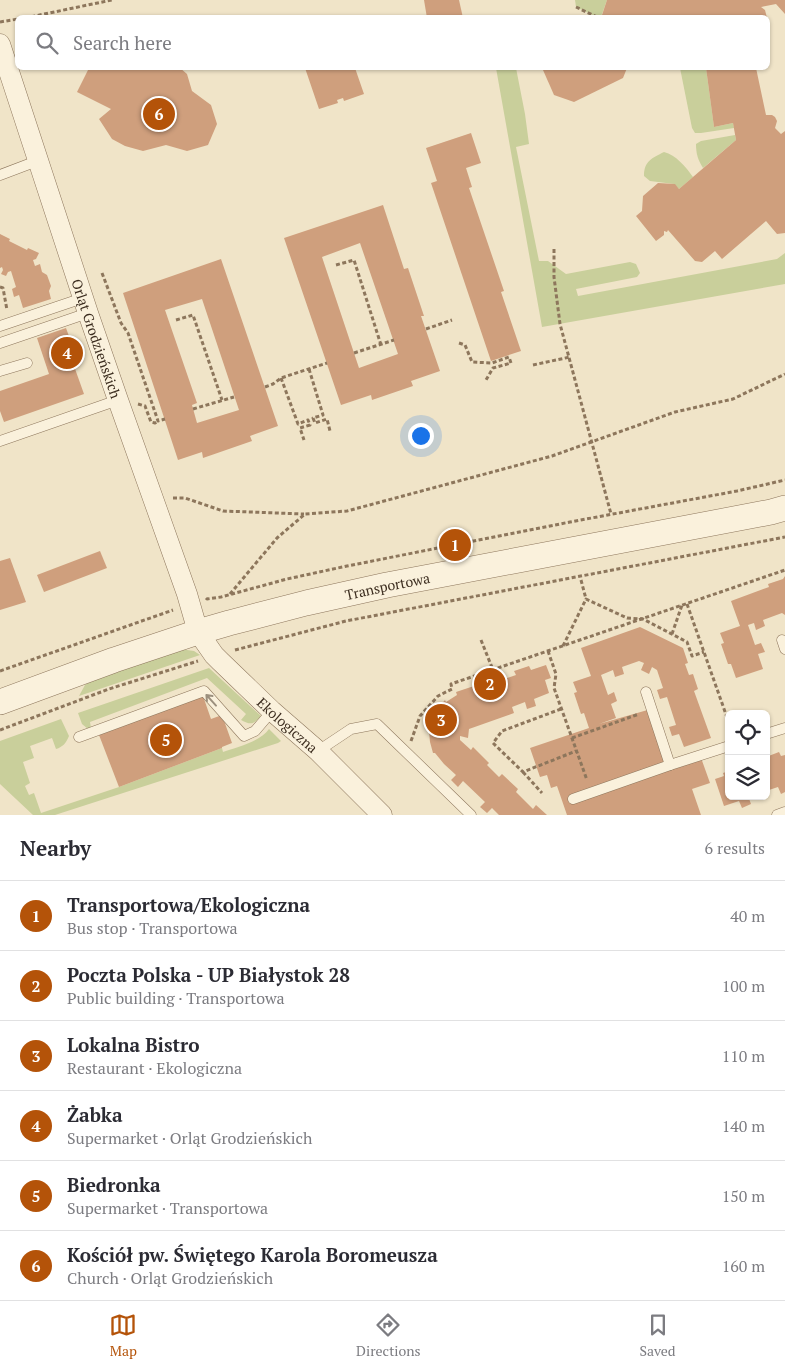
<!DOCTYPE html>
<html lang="en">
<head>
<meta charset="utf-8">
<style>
	:root { --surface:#fff; --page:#f7f7f7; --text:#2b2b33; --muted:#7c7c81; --line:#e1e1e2; --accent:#b45309 }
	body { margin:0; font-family:"PT Serif",serif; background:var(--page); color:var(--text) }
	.controls { position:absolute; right:15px; bottom:15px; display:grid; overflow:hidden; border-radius:8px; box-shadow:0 1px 4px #0004 }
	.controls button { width:45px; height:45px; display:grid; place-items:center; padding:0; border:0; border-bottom:1px solid var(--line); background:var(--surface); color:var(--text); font:25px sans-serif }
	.you { position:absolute; left:420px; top:435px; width:18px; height:18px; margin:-12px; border:4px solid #fff; border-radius:50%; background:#1a73e8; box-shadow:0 0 0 8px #1a73e833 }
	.badge { display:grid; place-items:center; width:32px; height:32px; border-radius:50%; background:var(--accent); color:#fff; font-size:16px; font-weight:700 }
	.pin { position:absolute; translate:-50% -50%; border:2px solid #fff; box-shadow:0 1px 5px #0006 }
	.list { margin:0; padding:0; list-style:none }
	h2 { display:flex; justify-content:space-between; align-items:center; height:65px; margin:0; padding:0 20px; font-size:21px }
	h2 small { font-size:16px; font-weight:400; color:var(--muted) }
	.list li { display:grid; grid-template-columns:32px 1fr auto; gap:15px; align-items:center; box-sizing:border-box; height:70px; padding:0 20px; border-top:1px solid var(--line) }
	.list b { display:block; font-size:19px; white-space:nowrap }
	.list p { margin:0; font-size:16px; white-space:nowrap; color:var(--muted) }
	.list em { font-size:16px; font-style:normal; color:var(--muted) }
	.icon { flex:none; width:28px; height:28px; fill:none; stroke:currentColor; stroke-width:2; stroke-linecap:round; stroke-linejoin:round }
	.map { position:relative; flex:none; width:785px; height:815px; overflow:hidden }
	.search { position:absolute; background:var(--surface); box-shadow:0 1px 4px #0004; left:15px; right:15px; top:15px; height:55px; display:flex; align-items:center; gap:12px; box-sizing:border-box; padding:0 18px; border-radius:8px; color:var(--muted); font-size:19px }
	.sheet { height:485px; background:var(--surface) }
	nav { display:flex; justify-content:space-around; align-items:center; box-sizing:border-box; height:70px; border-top:1px solid var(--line); background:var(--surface); font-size:14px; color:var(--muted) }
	nav a { display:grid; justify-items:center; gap:2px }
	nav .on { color:var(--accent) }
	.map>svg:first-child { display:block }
	.green { fill:#c9cf9b }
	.building { fill:#cf9f7d; fill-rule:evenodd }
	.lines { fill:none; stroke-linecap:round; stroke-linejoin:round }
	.service-casing { stroke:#8d765c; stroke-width:11 }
	.minor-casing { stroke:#8d765c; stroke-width:21 }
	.tertiary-casing { stroke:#8d765c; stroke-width:26 }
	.path { stroke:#8d765c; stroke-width:3; stroke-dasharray:4 2.5; stroke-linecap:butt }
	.service { stroke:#faf1dc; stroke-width:10 }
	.minor { stroke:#faf1dc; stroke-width:20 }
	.tertiary { stroke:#faf1dc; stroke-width:25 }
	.oneway { stroke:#9c907e }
	.labels { text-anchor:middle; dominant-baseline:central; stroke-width:4; stroke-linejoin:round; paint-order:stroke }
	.street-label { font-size:14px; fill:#3d2e20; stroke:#f7eed8 }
</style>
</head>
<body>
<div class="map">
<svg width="785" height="815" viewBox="0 0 785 815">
	<rect width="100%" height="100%" fill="#f0e4c8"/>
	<g class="green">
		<polygon points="575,0 607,0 601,17 599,18 576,7"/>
		<polygon points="496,68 516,68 525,114 529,144 516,147 539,261 548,261 566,274 630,262 636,264 640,273 637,277 576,289 578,296 777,259 785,253 785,284 542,327"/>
		<polygon points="680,68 706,68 714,127 733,123 734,128 701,133 695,133 692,128"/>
		<path d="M735,135L736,140L703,168C698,160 696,154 696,144L701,141Z"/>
		<path d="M664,152C676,155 686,167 693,177L679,189L674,184L650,181L644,176C644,161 652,158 664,152Z"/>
		<polygon points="180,649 194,651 200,655 79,696 85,685 93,679"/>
		<path d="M209,668L261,716C253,725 251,725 241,720L246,714L207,678L90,722L91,728L88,729L82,724L78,713Z"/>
		<path d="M61,719L69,736C66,743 63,747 56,749L52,738L30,746L34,758L23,762L30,783L25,786L29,795L34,793L41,813L119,787L222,748L223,752C237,747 260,742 269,729L281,741L278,743L55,815H33L0,784V741Z"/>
	</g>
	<g class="building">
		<polygon points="424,0 459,0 463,18 427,18"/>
		<polygon points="607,0 785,0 785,14 776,4 761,7 765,10 767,18 601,18"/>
		<polygon points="89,68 180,68 187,74 192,91 211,105 217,124 208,145 187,151 166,145 143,151 125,146 112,139 99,119 111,109 77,92"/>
		<polygon points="305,68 355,68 364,94 344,101 343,98 337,100 338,103 319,109"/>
		<polygon points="549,68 627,68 623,78 574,102 554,95 543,70"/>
		<polygon points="706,68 756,68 766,115 772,115 775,117 777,121 775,128 781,134 785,131 785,233 777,234 766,221 722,259 715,251 702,262 695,261 668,230 667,232 664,231 664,235 656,241 636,216 642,211 643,196 658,183 675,184 679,189 736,140 733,123 714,127"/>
		<polygon points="471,133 481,163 466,168 472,187 469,188 504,291 501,292 521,351 491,361 431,183 437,181 426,148"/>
		<path d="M383,205L404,269L408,268L424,316H421L440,371L411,381L413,386L372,400L371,395L341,405L284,238ZM360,243L398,354L359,368L322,257Z"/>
		<polygon points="0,234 10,239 9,241 27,250 28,248 39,253 36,259 33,260 35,266 40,264 42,272 47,275 51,286 49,291 51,299 23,308 19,295 14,297 12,289 16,287 11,271 8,272 6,276 1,274 3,270 2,267 0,268"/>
		<path d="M221,259L278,426L250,436L252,441L203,458L202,452L178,460L123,293ZM202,299L239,410L197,423L192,405L197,403L165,310Z"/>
		<polygon points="66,328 79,364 74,366 84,394 4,422 0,411 0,391 49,374 37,338"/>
		<polygon points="100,551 107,568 44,592 37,575"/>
		<polygon points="10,558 26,602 0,610 0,561"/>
		<polygon points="785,576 785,615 782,613 763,620 765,626 756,630 754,623 748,625 755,645 761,643 765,652 758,654 763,669 736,678 731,664 728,664 721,644 724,643 720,633 740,626 731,601 769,587 768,584 783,579"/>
		<polygon points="640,627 683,648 688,663 685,664 689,675 693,674 698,689 694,691 711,738 684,747 679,734 672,736 669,727 676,725 667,697 660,699 657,690 663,688 657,670 652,667 649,674 641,670 644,663 639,661 622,667 624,674 615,677 613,670 601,675 608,695 614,692 617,701 611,704 616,718 599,724 651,709 655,705 675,764 700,755 710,783 692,789 701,815 567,815 557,786 551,788 547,775 540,777 530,748 589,728 584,713 581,714 574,693 577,692 573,682 591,676 581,648"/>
		<polygon points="546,665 551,678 545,680 549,693 534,699 536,706 527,709 525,702 512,707 514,713 469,729 468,738 460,736 460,740 471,750 473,747 489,763 487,765 499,777 502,774 518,789 516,792 533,809 536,805 547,815 499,815 492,808 487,813 480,807 485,802 463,781 458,787 451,780 456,775 444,764 435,753 433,753 430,742 429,731 431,719 437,709 445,700 446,702 457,695 456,692 492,680 493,683 516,675 514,671 529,666 531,670"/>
		<polygon points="203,696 211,719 222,715 232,743 222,747 222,748 119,787 99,735"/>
		<polygon points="779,752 781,756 785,755 785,792 781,794 778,787 766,791 766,757"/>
		<polygon points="729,771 729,796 748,796 751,804 742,808 739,801 724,806 715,779 724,776 723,773"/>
	</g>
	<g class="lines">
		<g class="service-casing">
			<g id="service">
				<polyline points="0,175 37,161"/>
				<polyline points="0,326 83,298"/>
				<polyline points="0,343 88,313"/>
				<polyline points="0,371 27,363"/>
				<polyline points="0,441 118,400"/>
				<polyline points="782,640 785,649"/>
				<polyline points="646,692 670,765 729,746"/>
				<polyline points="766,734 785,728"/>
				<polyline points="79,737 204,691 244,736 255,731 272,711"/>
				<polyline points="318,751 351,729 377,724 471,815"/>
				<polyline points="573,799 670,765"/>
				<polyline points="777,815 785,812"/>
			</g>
		</g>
		<g class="minor-casing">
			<g id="minor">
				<path id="s1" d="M0,44L88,313L118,400L187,594L198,632L214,655L220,661L272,711L318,751L382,815"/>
			</g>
		</g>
		<g class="tertiary-casing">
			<g id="tertiary">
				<path id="s2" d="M0,702L114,660L198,632L229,623L306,603L387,585L771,512L785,508"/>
			</g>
		</g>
		<g class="path">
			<polyline points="576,7 599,18"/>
			<polyline points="25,18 112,0"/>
			<polyline points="0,22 18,19"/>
			<polyline points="554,249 554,277 560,324 611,514"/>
			<polyline points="336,265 354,260 381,345"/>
			<polyline points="102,273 121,323 128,333 158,421 165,419"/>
			<polyline points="0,287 3,288 7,310"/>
			<polyline points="176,320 193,315 222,400"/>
			<polyline points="426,329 452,320"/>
			<polyline points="459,343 465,345 472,362 492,363 509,357 511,363 493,368 486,380"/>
			<polyline points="354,353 394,340"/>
			<polyline points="533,365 570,357"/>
			<polyline points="309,369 323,415 313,418 315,423 327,419 330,431"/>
			<polyline points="281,378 298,424 308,420 310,425 300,428 304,440"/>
			<polyline points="265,387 273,384 281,378 327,363"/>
			<polyline points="138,404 145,406 151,422 155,423 158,421"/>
			<polyline points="193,409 234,397"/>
			<polyline points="173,498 185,498 223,511 304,514"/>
			<polyline points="581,580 586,599"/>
			<polyline points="230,594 277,538 305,514 347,511 552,456 675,412 733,399 785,374"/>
			<polyline points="206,598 207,599 221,597 287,579 347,566 570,522 737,491 785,480"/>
			<polyline points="687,604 729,723"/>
			<polyline points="672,634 682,605"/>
			<polyline points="481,640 493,670"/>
			<polyline points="563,646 586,599 627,618 643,619 687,642 692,656 704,652"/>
			<polyline points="235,650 346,621 785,537"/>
			<polyline points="548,651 556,674 554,688 587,780"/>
			<polyline points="0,671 173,610"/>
			<polyline points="561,709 502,731 493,743 523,772 576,751"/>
			<polyline points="0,730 109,689 198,661"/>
			<polyline points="572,738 639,714"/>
			<polyline points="411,741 420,716 438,696 452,689 451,684 785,570"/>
			<polyline points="523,772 542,793"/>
		</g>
		<use href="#service" class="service"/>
		<use href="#minor" class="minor"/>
		<use href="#tertiary" class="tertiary"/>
	</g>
	<defs><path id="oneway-shaft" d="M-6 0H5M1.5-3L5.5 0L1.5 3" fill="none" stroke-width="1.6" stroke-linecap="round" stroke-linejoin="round" transform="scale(1.25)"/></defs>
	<use class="oneway" href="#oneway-shaft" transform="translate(211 700) rotate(-132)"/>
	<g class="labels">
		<g class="street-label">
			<text stroke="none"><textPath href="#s1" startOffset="310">Orląt Grodzieńskich</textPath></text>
			<text stroke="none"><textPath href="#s2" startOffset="405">Transportowa</textPath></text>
			<text stroke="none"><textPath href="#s1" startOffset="750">Ekologiczna</textPath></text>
		</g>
	</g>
</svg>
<div class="controls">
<button><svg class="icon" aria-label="locate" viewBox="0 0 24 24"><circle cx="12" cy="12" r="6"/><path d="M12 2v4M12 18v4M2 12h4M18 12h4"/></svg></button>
<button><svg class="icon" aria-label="layers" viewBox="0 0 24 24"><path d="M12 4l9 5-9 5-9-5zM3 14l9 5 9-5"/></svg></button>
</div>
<div class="you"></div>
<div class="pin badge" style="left:455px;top:545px">1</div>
<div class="pin badge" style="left:490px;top:684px">2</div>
<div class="pin badge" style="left:441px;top:720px">3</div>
<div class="pin badge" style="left:67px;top:353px">4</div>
<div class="pin badge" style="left:166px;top:740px">5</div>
<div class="pin badge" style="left:159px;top:114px">6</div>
<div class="search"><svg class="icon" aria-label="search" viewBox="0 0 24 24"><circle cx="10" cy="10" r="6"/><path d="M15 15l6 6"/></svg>Search here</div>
</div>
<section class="sheet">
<h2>Nearby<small>6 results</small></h2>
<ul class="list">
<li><span class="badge">1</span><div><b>Transportowa/Ekologiczna</b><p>Bus stop · Transportowa</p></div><em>40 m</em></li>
<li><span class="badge">2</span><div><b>Poczta Polska - UP Białystok 28</b><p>Public building · Transportowa</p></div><em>100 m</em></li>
<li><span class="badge">3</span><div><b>Lokalna Bistro</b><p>Restaurant · Ekologiczna</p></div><em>110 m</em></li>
<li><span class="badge">4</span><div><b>Żabka</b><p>Supermarket · Orląt Grodzieńskich</p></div><em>140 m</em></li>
<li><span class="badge">5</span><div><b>Biedronka</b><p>Supermarket · Transportowa</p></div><em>150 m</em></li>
<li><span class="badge">6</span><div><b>Kościół pw. Świętego Karola Boromeusza</b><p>Church · Orląt Grodzieńskich</p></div><em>160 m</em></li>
</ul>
</section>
<nav>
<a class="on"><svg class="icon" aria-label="map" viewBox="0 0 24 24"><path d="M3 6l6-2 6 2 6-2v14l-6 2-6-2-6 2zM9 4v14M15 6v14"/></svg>Map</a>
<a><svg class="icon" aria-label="directions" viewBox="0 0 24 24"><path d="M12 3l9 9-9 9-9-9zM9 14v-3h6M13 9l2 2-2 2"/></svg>Directions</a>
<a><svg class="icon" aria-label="saved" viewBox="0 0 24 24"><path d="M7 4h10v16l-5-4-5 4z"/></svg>Saved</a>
</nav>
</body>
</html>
